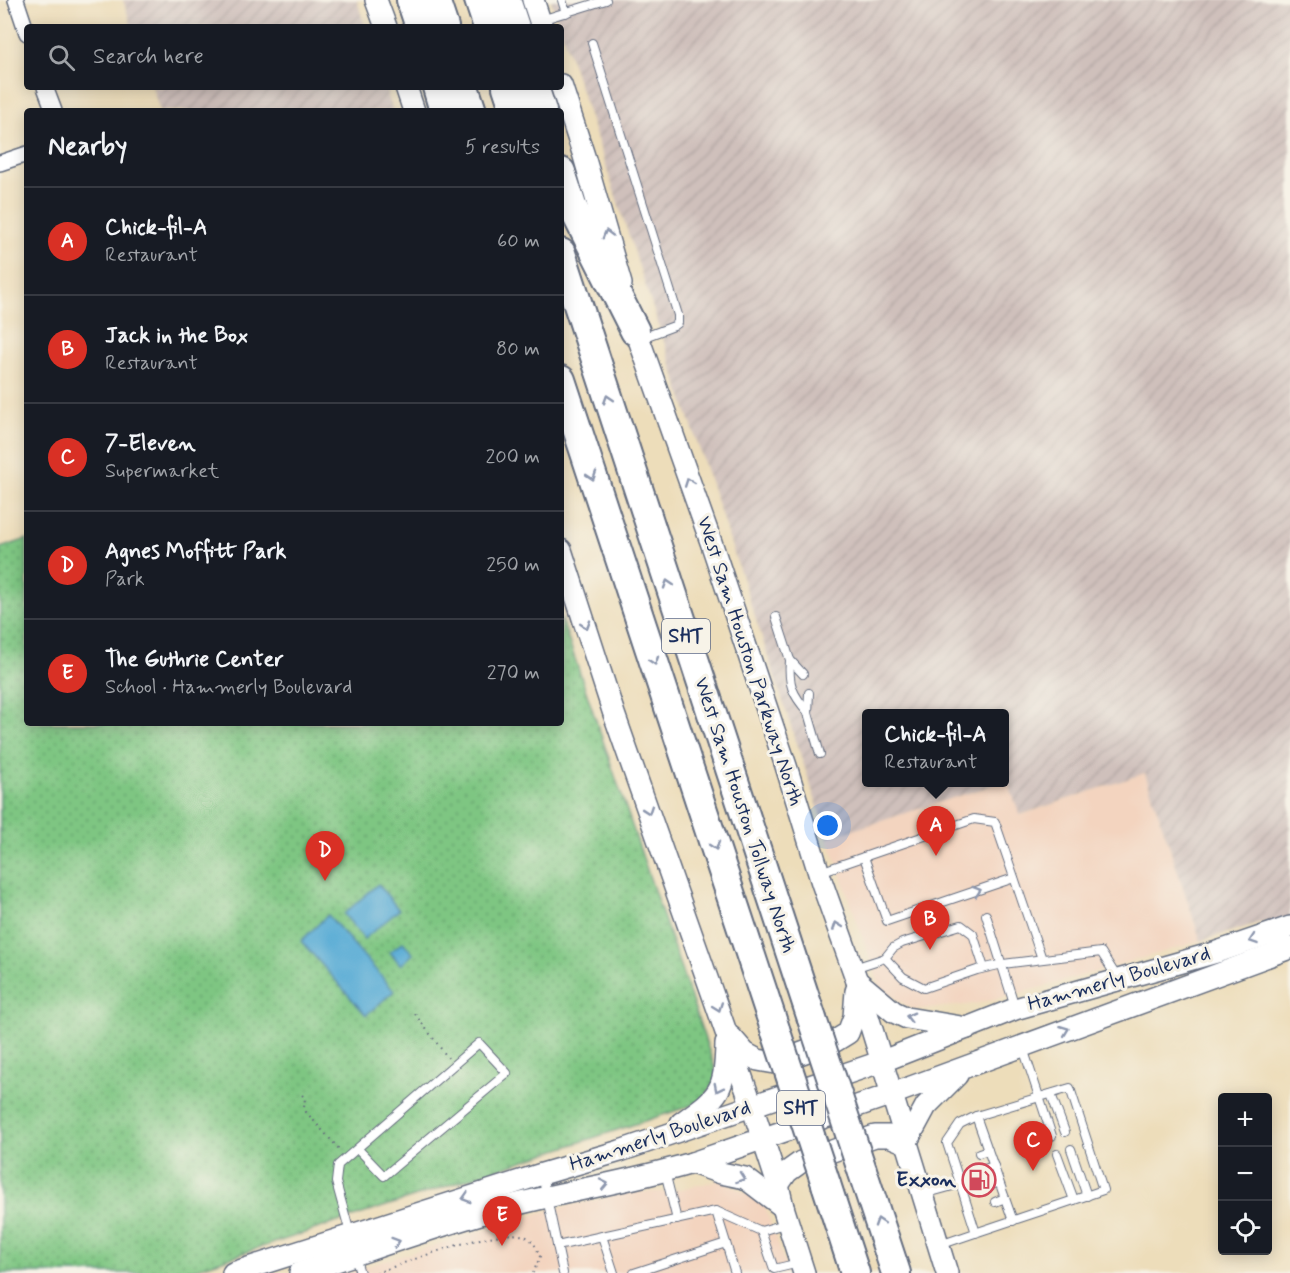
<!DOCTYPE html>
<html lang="en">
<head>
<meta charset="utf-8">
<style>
	:root { --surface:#171b24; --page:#242831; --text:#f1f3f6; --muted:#9ea1a6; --line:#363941; --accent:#d93025 }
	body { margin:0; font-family:Mynerve,sans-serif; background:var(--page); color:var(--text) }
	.controls { position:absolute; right:18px; bottom:18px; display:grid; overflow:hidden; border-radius:6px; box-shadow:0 3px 15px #0003 }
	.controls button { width:54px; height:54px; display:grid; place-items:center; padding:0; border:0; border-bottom:2px solid var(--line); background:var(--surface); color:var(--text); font:30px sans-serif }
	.you { position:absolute; left:828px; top:826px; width:21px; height:21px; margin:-15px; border:4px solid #fff; border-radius:50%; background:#1a73e8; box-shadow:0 0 0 9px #1a73e833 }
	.badge { display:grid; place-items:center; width:39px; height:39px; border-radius:50%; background:var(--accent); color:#fff; font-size:20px; font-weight:700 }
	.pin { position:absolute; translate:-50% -50px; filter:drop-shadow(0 2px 3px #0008) }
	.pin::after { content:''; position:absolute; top:32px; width:21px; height:18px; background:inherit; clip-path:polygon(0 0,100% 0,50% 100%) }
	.popup { position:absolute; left:862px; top:709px; width:147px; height:78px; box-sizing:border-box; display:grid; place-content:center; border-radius:6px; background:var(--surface); filter:drop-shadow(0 2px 4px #0005); font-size:20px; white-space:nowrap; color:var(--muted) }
	.popup b { font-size:22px; color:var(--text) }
	.popup::after { content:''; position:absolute; left:50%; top:100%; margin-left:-12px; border:12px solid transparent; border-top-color:var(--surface) }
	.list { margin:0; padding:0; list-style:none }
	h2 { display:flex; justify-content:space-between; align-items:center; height:78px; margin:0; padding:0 24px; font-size:26px }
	h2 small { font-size:20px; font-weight:400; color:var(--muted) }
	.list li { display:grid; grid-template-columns:39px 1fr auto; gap:18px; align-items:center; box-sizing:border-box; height:108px; padding:0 24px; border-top:2px solid var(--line) }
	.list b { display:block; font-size:22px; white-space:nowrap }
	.list p { margin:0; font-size:20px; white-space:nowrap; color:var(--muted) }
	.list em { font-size:20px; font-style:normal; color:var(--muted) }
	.icon { flex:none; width:33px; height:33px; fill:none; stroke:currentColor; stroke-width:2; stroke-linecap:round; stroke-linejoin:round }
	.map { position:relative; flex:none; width:1290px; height:1273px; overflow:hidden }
	.search { position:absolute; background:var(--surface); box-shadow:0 3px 15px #0003; left:24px; top:24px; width:540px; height:66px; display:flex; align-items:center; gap:15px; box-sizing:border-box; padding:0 21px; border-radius:6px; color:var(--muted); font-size:22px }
	.panel { position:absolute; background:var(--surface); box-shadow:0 3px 15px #0003; left:24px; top:108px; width:540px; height:618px; border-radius:6px }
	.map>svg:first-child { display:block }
	.built { fill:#f3d4bf }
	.industrial { fill:url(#industrial-furrows) }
	.park { fill:url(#park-dots); stroke:#4c7a70; stroke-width:1.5 }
	.water { fill:#59acd5; stroke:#3a6e9a; stroke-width:1.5 }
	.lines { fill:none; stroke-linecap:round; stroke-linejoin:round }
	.lane-casing { stroke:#646c7e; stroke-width:10 }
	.street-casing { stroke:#646c7e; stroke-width:18 }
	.secondary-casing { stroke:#646c7e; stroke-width:24 }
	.highway-casing { stroke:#646c7e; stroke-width:32 }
	.path { stroke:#646c7e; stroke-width:2; stroke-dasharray:1.5 4.5; stroke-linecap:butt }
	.lane { stroke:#fff; stroke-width:8 }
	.street { stroke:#fff; stroke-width:15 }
	.secondary { stroke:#fff; stroke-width:21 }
	.highway { stroke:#fff; stroke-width:28 }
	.highway-bridge-casing { stroke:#646c7e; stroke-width:32; stroke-linecap:butt }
	.highway-bridge { stroke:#fff; stroke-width:28 }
	.oneway { stroke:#8d97ae }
	.labels { text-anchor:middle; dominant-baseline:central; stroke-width:6; stroke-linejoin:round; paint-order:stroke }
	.shield { fill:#f7f3e8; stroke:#5d6a87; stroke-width:1.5 }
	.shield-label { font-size:20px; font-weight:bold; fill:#1b2f5e }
	.street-label { font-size:21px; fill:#1b2f5e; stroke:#f7f3e8 }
	.poi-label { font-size:21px; font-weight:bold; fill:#1b2f5e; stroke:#f7f3e8; text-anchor:end }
</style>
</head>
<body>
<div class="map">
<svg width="1290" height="1273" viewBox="0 0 1290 1273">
	<defs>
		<pattern id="industrial-furrows" width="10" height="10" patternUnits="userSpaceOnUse" patternTransform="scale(1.5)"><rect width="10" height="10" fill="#cfc0bb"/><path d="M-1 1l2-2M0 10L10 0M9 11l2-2" fill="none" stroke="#b1a5a3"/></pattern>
		<pattern id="park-dots" width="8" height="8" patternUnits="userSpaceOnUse" patternTransform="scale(1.5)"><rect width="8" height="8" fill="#7ec682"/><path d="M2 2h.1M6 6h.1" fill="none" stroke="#66a16e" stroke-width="1.8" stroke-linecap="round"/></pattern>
	</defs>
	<rect width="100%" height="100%" fill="#f7f3e8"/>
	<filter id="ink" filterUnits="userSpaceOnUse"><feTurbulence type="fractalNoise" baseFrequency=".0167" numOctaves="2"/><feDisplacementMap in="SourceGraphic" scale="12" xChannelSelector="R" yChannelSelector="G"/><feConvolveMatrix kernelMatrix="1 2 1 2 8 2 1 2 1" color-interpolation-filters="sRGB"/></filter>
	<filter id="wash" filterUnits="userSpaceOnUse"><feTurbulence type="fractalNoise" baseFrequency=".008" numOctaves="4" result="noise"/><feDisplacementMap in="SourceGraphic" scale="24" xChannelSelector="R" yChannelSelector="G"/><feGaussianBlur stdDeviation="1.35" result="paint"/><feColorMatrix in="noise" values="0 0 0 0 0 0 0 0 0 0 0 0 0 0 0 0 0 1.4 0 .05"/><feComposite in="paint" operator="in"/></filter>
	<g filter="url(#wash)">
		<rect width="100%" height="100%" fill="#edddba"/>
		<g class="built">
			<polygon points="1145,773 1201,941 1043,987 975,1004 913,1010 880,987 828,838 999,783 1005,782 1007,780 1021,815"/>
			<polygon points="721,1180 764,1203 788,1273 345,1273 550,1210 632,1192 667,1192"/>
		</g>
		<g class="industrial">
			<polygon points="123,0 357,0 365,27 132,27"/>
			<polygon points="551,0 1290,0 1290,927 1270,934 1265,921 1201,941 1145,773 1020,815 1007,780 1005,780 1005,714 867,714 867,782 999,783 828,838"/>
			<polygon points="152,87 385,87 393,111 160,111"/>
		</g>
		<polygon class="park" points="27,539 27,723 561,723 561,618 718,1077 702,1102 183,1273 0,1273 0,548"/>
		<g class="water">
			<polygon points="378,884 399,910 364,939 344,914"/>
			<polygon points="328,915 394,991 366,1015 301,941"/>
			<polygon points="403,942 413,954 401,965 390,952"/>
		</g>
	</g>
	<g filter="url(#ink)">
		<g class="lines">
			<g class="lane-casing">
				<g id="lane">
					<polyline points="562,0 566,13"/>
					<polyline points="541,20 606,0"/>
					<polyline points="592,43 678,315 678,323 674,326 639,339"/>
					<polyline points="776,617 790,660 803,674"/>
					<path d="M790,660C788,684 792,694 808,712"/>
					<polyline points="809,693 808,713 820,754"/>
					<polyline points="864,857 887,921 1014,878"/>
					<polyline points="820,872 974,819 995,822 1042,959"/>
					<polyline points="986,915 1015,1007"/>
					<polyline points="885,958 893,948 902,943 961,925 973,934 984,968"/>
					<polyline points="854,968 885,958 903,977 924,988 977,970 1003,964 1101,952 1118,979"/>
					<polyline points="1023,1048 1052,1136"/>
					<polyline points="1051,1094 1065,1132"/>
					<polyline points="976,1116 1013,1221"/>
					<polyline points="1071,1149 1087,1196"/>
					<polyline points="979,1153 988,1150"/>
					<polyline points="1057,1154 1074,1200"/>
					<polyline points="984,1169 994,1166"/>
					<polyline points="665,1172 677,1220"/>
					<polyline points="542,1175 563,1273"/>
					<polyline points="989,1186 999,1182"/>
					<polyline points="924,1194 960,1184"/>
					<polyline points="995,1202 1005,1198"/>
					<polyline points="716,1211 726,1243"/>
					<polyline points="761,1231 788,1223"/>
					<polyline points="350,1233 336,1182 338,1165 479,1043 507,1073 384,1176 358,1149"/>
					<polyline points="602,1236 614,1273"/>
					<path d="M940,1245C994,1226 1049,1209 1103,1190L1070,1088L976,1116L960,1124L947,1143L976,1233"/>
					<polyline points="557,1246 716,1211 761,1231 774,1269 799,1263"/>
					<polyline points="355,1257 360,1273"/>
					<polyline points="634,1273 726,1243 735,1273"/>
				</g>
			</g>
			<g class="street-casing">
				<g id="street">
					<polyline points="16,0 27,33"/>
					<polyline points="45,87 54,111"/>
					<polyline points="0,163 27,154"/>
				</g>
			</g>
			<g class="secondary-casing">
				<g id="secondary">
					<polyline points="376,0 386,27"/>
					<polyline points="533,0 542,27"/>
					<polyline points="561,85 584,156 621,284"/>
					<polyline points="406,87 414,111"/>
					<polyline points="631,317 711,542 786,766 822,883 857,981 947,1273"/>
					<polyline points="561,550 614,714 752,1106 778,1185 783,1207 804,1273"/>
					<polyline points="857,981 894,1012 907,1018 967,1028"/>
					<polyline points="731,1037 745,1053 758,1060 775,1063 835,1041 848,1033 854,1017 856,991"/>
					<path d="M681,1123C719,1096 725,1093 726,1044"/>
					<polyline points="906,1143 926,1106 957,1075"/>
					<polyline points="692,1163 721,1173 745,1178 783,1207"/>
					<polyline points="778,1185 787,1172 801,1162 875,1136 889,1136 906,1143"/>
					<polyline points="233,1273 542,1174 620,1151 883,1061 1015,1009 1217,952 1290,927"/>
					<path d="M300,1273C364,1252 427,1229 491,1211C558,1192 626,1183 692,1163L892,1094L1290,948"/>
				</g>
			</g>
			<g class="highway-casing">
				<g id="highway">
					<polyline points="411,0 420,27"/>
					<polyline points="435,0 444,27"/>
					<polyline points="479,0 488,27"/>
					<polyline points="506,0 515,27"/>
					<polyline points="437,87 444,111"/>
					<polyline points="464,87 472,111"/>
					<polyline points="507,87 515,111"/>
					<polyline points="534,87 542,111"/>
					<polyline points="561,172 572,206 635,331"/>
					<polyline points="561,253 812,1019"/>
					<polyline points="561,380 776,1032"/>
					<polyline points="862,1170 896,1273"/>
					<polyline points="826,1184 855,1273"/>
				</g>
			</g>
			<g class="path">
				<polyline points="415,1014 448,1058"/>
				<polyline points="302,1095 305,1098 304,1108 306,1112 339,1149"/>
				<path d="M376,1273C405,1263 498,1226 524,1236C533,1239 537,1248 540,1257L533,1273"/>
			</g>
			<use href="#lane" class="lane"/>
			<use href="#street" class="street"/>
			<use href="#secondary" class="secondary"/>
			<use href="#highway" class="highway"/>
			<g class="highway-bridge-casing">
				<g id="highway-bridge">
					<polyline points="812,1019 862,1170"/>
					<polyline points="776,1032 826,1184"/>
				</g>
			</g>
			<use href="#highway-bridge" class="highway-bridge"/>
		</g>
		<defs><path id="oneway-chevron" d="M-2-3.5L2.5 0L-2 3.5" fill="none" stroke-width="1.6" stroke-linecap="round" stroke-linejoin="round" transform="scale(1.5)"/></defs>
		<g class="oneway">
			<use href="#oneway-chevron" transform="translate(607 234) rotate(-106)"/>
			<use href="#oneway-chevron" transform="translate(608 399) rotate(-108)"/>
			<use href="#oneway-chevron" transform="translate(592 476) rotate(72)"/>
			<use href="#oneway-chevron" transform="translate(689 482) rotate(-110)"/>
			<use href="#oneway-chevron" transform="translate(668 584) rotate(-108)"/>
			<use href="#oneway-chevron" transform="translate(586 625) rotate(72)"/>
			<use href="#oneway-chevron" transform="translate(654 661) rotate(72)"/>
			<use href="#oneway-chevron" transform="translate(648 810) rotate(71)"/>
			<use href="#oneway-chevron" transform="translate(715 846) rotate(72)"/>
			<use href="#oneway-chevron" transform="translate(977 891) rotate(-18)"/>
			<use href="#oneway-chevron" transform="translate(837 926) rotate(-110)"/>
			<use href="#oneway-chevron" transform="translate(1253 940) rotate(161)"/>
			<use href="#oneway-chevron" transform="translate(718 1007) rotate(70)"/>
			<use href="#oneway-chevron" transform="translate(910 1017) rotate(-166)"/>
			<use href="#oneway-chevron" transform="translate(1065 1030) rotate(-21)"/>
			<use href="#oneway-chevron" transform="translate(718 1088) rotate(117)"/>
			<use href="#oneway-chevron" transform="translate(741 1178) rotate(19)"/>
			<use href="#oneway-chevron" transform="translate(604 1184) rotate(-12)"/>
			<use href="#oneway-chevron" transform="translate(466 1198) rotate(163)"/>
			<use href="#oneway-chevron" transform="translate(879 1222) rotate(-108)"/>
			<use href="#oneway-chevron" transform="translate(396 1242) rotate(-18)"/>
		</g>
	</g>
	<defs>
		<g id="fuel-ring" transform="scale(1.725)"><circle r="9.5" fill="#f7f3e8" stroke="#d1495b" stroke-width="1.5"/><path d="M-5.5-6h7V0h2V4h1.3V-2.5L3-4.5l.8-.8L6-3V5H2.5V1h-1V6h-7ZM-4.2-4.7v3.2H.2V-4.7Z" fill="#d1495b"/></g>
	</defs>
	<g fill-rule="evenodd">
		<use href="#fuel-ring" x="979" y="1180"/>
	</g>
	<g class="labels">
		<g class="shield">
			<rect x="662" y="619" width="48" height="34" rx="4.5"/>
			<rect x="777" y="1091" width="48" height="34" rx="4.5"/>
		</g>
		<g class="shield-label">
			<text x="686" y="636">SHT</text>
			<text x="801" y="1108">SHT</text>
		</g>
		<g class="street-label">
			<text transform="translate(750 661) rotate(72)">West Sam Houston Parkway North</text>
			<text transform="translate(745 815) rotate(72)">West Sam Houston Tollway North</text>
			<text transform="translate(1119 979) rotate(-16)">Hammerly Boulevard</text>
			<text transform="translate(660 1136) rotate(-18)">Hammerly Boulevard</text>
		</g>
		<g class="poi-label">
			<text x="956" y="1180">Exxon</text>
		</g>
	</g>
</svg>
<div class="controls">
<button>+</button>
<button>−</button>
<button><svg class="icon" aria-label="locate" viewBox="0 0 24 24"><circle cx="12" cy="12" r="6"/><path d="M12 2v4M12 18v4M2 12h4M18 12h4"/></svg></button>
</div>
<div class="you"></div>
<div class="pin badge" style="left:936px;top:856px">A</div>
<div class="popup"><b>Chick-fil-A</b>Restaurant</div>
<div class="pin badge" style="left:930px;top:950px">B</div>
<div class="pin badge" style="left:1033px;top:1171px">C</div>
<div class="pin badge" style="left:325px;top:881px">D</div>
<div class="pin badge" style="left:502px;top:1246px">E</div>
<div class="search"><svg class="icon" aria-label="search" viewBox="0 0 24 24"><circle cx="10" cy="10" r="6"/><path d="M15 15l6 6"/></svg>Search here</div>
<section class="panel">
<h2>Nearby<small>5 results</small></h2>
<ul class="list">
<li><span class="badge">A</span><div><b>Chick-fil-A</b><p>Restaurant</p></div><em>60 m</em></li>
<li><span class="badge">B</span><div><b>Jack in the Box</b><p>Restaurant</p></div><em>80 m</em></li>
<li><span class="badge">C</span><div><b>7-Eleven</b><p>Supermarket</p></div><em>200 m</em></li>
<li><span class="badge">D</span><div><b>Agnes Moffitt Park</b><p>Park</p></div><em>250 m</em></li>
<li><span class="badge">E</span><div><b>The Guthrie Center</b><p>School · Hammerly Boulevard</p></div><em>270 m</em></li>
</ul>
</section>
</div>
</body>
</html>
